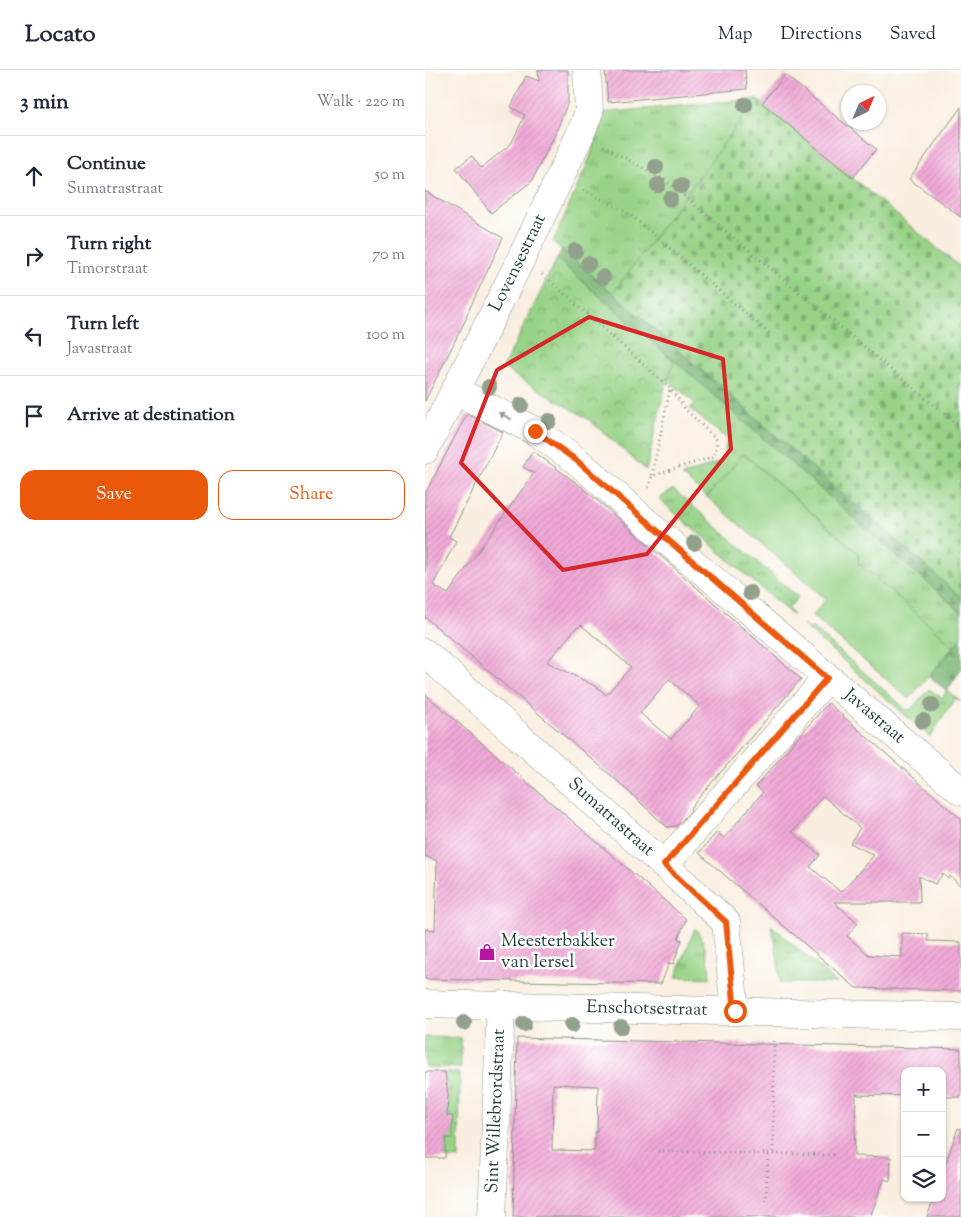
<!DOCTYPE html>
<html lang="en">
<head>
<meta charset="utf-8">
<style>
	:root { --surface:#fff; --page:#f6f6f7; --text:#1f2937; --muted:#747a83; --line:#e0e1e3; --accent:#ea580c }
	body { margin:0; font-family:"Sorts Mill Goudy",serif; background:var(--page); color:var(--text) }
	.controls { position:absolute; right:15px; bottom:15px; display:grid; overflow:hidden; border-radius:10px; box-shadow:0 1px 4px #0004 }
	.controls button { width:45px; height:45px; display:grid; place-items:center; padding:0; border:0; border-bottom:1px solid var(--line); background:var(--surface); color:var(--text); font:25px sans-serif }
	.compass { position:absolute; left:416px; top:15px; width:45px; height:45px; border-radius:50%; background:var(--surface); box-shadow:0 1px 4px #0004; rotate:44deg }
	.stop { position:absolute; width:15px; height:15px; margin:-11px; border:4px solid #ea580c; border-radius:50%; background:#fff }
	.stop.end { background:#ea580c; border-color:#fff; box-shadow:0 1px 5px #0008 }
	.list { margin:0; padding:0; list-style:none }
	h2 { display:flex; justify-content:space-between; align-items:center; height:65px; margin:0; padding:0 20px; font-size:21px }
	h2 small { font-size:16px; font-weight:400; color:var(--muted) }
	.list li { display:grid; grid-template-columns:32px 1fr auto; gap:15px; align-items:center; box-sizing:border-box; height:80px; padding:0 20px; border-top:1px solid var(--line) }
	.list b { display:block; font-size:19px; white-space:nowrap }
	.list p { margin:0; font-size:16px; white-space:nowrap; color:var(--muted) }
	.list em { font-size:16px; font-style:normal; color:var(--muted) }
	.actions { display:flex; gap:10px; padding:15px 20px }
	.actions a { flex:1; padding:11px 0; border:1px solid var(--accent); border-radius:15px; text-align:center; font-size:18px; color:var(--accent) }
	.actions .main { background:var(--accent); color:#fff }
	.icon { flex:none; width:28px; height:28px; fill:none; stroke:currentColor; stroke-width:2; stroke-linecap:round; stroke-linejoin:round }
	.map { position:relative; flex:none; width:536px; height:1147px; overflow:hidden }
	header { display:flex; align-items:center; gap:30px; box-sizing:border-box; height:70px; padding:0 25px; background:var(--surface); border-bottom:1px solid var(--line) }
	header strong { font-size:24px }
	nav { display:flex; gap:28px; margin-inline-start:auto; font-size:18px }
	main { display:flex }
	aside { flex:1; background:var(--surface) }
	.map>svg:first-child { display:block }
	.grass { fill:url(#grass-tufts); stroke:#5c885e }
	.forest { fill:url(#forest-firs); stroke:#4c7954 }
	.cemetery { fill:url(#cemetery-stones); stroke:#5c885e }
	.park { fill:url(#park-crowns); stroke:#5c885e }
	.pitch { fill:#98d387; stroke:#5c885e }
	.building { fill:url(#building-hatch); fill-rule:evenodd }
	.lines { fill:none; stroke-linecap:round; stroke-linejoin:round }
	.minor-casing { stroke:#8c968a; stroke-width:29 }
	.path { stroke:#8c968a; stroke-width:3; stroke-dasharray:1 4; stroke-linecap:butt }
	.minor { stroke:#fff; stroke-width:28 }
	.tree { fill:#92a18c }
	.oneway { fill:#8f9e9a }
	.route { stroke:#ea580c; stroke-width:6 }
	.marked { fill:none; stroke:#d62828; stroke-width:4; stroke-linejoin:round }
	.labels { text-anchor:middle; dominant-baseline:central; stroke-width:5; stroke-linejoin:round; paint-order:stroke }
	.street-label { font-size:18px; fill:#1f3d34; stroke:#fff }
	.poi-label { font-size:18px; fill:#1f3d34; stroke:#fff; text-anchor:start }
</style>
</head>
<body>
<header>
<strong>Locato</strong>
<nav><a>Map</a><a>Directions</a><a>Saved</a></nav>
</header>
<main>
<aside>
<h2>3 min<small>Walk · 220 m</small></h2>
<ul class="list">
<li><svg class="icon" aria-label="ahead" viewBox="0 0 24 24"><path d="M12 20V5M6 11l6-6 6 6"/></svg><div><b>Continue</b><p>Sumatrastraat</p></div><em>50 m</em></li>
<li><svg class="icon" aria-label="right" viewBox="0 0 24 24"><path d="M7 20v-9h11M14 6l5 5-5 5"/></svg><div><b>Turn right</b><p>Timorstraat</p></div><em>70 m</em></li>
<li><svg class="icon" aria-label="left" viewBox="0 0 24 24"><path d="M17 20v-9H6M10 6l-5 5 5 5"/></svg><div><b>Turn left</b><p>Javastraat</p></div><em>100 m</em></li>
<li><svg class="icon" aria-label="arrive" viewBox="0 0 24 24"><path d="M6 21V4h12l-3 4 3 4H6"/></svg><div><b>Arrive at destination</b></div></li>
</ul>
<div class="actions"><a class="main">Save</a><a>Share</a></div>
</aside>
<div class="map">
<svg width="536" height="1147" viewBox="0 0 536 1147">
	<defs>
		<pattern id="grass-tufts" width="24" height="20" patternUnits="userSpaceOnUse" patternTransform="scale(1.25)"><rect width="24" height="20" fill="#98d387"/><path d="M3 7l-1-3M5 7V3M7 7l1-3M15 17l-1-3M17 17v-4M19 17l1-3" fill="none" stroke="#7bac6f"/></pattern>
		<pattern id="forest-firs" width="22" height="20" patternUnits="userSpaceOnUse" patternTransform="scale(1.25)"><rect width="22" height="20" fill="#7ab574"/><path d="M5 1l3.5 6h-7zM16 11l3.5 6h-7z" fill="#639460"/></pattern>
		<pattern id="cemetery-stones" width="16" height="16" patternUnits="userSpaceOnUse" patternTransform="scale(1.25)"><rect width="16" height="16" fill="#98d387"/><path d="M2 7V4a2 2 0 0 1 4 0v3zM10 15v-3a2 2 0 0 1 4 0v3z" fill="#7bac6f"/></pattern>
		<pattern id="park-crowns" width="20" height="18" patternUnits="userSpaceOnUse" patternTransform="scale(1.25)"><rect width="20" height="18" fill="#98d387"/><path d="M2 6a3 3 0 1 1 6 0M12 15a3 3 0 1 1 6 0" fill="none" stroke="#7bac6f"/></pattern>
		<pattern id="building-hatch" width="6" height="6" patternUnits="userSpaceOnUse" patternTransform="scale(1.25)"><rect width="6" height="6" fill="#f1a9d7"/><path d="M-1 1l2-2M0 6l6-6M5 7l2-2" fill="none" stroke="#ce92b9"/></pattern>
	</defs>
	<rect width="100%" height="100%" fill="#fff"/>
	<filter id="ink" filterUnits="userSpaceOnUse"><feTurbulence type="fractalNoise" baseFrequency=".02" numOctaves="2"/><feDisplacementMap in="SourceGraphic" scale="10" xChannelSelector="R" yChannelSelector="G"/><feConvolveMatrix kernelMatrix="1 2 1 2 8 2 1 2 1" color-interpolation-filters="sRGB"/></filter>
	<filter id="wash" filterUnits="userSpaceOnUse"><feTurbulence type="fractalNoise" baseFrequency=".0096" numOctaves="4" result="noise"/><feDisplacementMap in="SourceGraphic" scale="20" xChannelSelector="R" yChannelSelector="G"/><feGaussianBlur stdDeviation="1.12" result="paint"/><feColorMatrix in="noise" values="0 0 0 0 0 0 0 0 0 0 0 0 0 0 0 0 0 1.4 0 .05"/><feComposite in="paint" operator="in"/></filter>
	<g filter="url(#wash)">
		<rect width="100%" height="100%" fill="#f9eedf"/>
		<g class="grass">
			<polygon points="332,29 188,223 128,172 165,88 170,71 175,43"/>
			<polygon points="132,189 258,298 536,542 536,569 529,576 433,493 433,483 319,384 282,427 257,406 297,391 302,369 265,339 270,333 123,207"/>
			<polygon points="248,419 373,527 363,539 368,544 367,545 234,429"/>
			<polygon points="378,555 385,560 387,557 482,640 486,639 504,619 517,628 522,621 536,632 530,629 505,667"/>
			<polygon points="346,855 412,913 355,913 351,875"/>
			<path d="M270,858C281,872 284,890 285,908L251,907Z"/>
			<polygon points="0,967 36,968 36,998 0,997"/>
			<polygon points="15,1002 35,1003 34,1089 20,1088 21,1068 27,1067 28,1046 22,1046 23,1024"/>
		</g>
		<g class="forest">
			<polygon points="137,179 516,509 536,527 536,542 258,298 132,189"/>
			<polygon points="536,569 536,599 522,621 504,606"/>
		</g>
		<polygon class="cemetery" points="332,29 536,198 536,527 188,223"/>
		<polygon class="park" points="132,189 249,291 240,317 221,400 163,349 78,298"/>
		<polygon class="pitch" points="318,384 433,483 433,493 529,576 484,629 387,546 401,529 282,427"/>
		<g id="blocks">
			<g class="building">
				<polygon points="113,0 143,0 143,32 131,62 107,111 66,143 31,98 47,86 56,98 86,74 100,45 86,37 101,6 114,11"/>
				<polygon points="180,0 320,0 322,19 183,32"/>
				<polygon points="360,5 451,79 428,108 337,33"/>
				<polygon points="536,37 536,147 484,109"/>
				<polygon points="0,121 78,168 41,246 42,247 0,331"/>
				<path d="M42,344L78,362L24,467L31,471L8,515L23,524L109,403L98,397L108,381L157,417L376,609L265,738L266,740L252,756L242,757L189,708L0,547V424ZM156,555L206,597L181,625L172,617L122,592L152,557L153,558ZM244,609L275,636L246,669L215,643Z"/>
				<polygon points="0,624 261,849 253,869 257,870 248,894 244,893 236,914 0,909 0,859 10,860 12,791 0,786"/>
				<path d="M403,633L536,749V816L525,806L523,809L518,804L510,814L494,806L495,832H409L433,853L422,866L444,885L477,887V863L503,864V871L536,872V921L431,918L274,783L292,762L299,768L338,722L331,716ZM398,726L435,758L425,773L449,785L416,822L385,797L395,785L367,762Z"/>
				<path d="M92,968L536,979V1027H517V1001H480V1026L433,1025L431,1023L429,1086L466,1087L465,1111L459,1109L445,1147H88ZM128,1014L173,1016L172,1062H170V1081L127,1080Z"/>
				<polygon points="0,1002 20,1002 23,1025 22,1046 28,1046 27,1068 21,1068 20,1088 0,1088"/>
				<polygon points="533,1058 536,1059 536,1147 502,1147 509,1128 517,1128 517,1104"/>
			</g>
		</g>
	</g>
	<g filter="url(#ink)">
		<use href="#blocks" fill-opacity="0" stroke="#8c968a" stroke-width="1"/>
		<g class="lines">
			<g class="minor-casing">
				<g id="minor">
					<path id="s1" d="M31,321L110,361L151,390L245,473L536,721"/>
					<path id="s2" d="M0,380L96,189L155,65L164,42L162,0"/>
					<path id="s3" d="M0,583L239,795L301,852L310,941"/>
					<polyline points="239,795 402,608"/>
					<path id="s4" d="M0,934L536,947"/>
					<path id="s5" d="M67,1147L76,935"/>
				</g>
			</g>
			<g class="path">
				<polyline points="178,76 240,110 536,358"/>
				<polyline points="158,120 202,142 345,264"/>
				<polyline points="117,204 245,318 262,341 292,370 290,386 227,406 223,420"/>
				<polyline points="227,405 245,319"/>
				<polyline points="233,1081 409,1085"/>
				<polyline points="348,1082 349,968"/>
				<polyline points="341,1131 343,1082"/>
			</g>
			<use href="#minor" class="minor"/>
		</g>
		<g class="tree">
			<circle cx="320" cy="35" r="8"/>
			<circle cx="231" cy="97" r="8"/>
			<circle cx="233" cy="115" r="8"/>
			<circle cx="256" cy="116" r="8"/>
			<circle cx="245" cy="129" r="8"/>
			<circle cx="150" cy="181" r="8"/>
			<circle cx="163" cy="194" r="8"/>
			<circle cx="178" cy="207" r="8"/>
			<circle cx="64" cy="317" r="8"/>
			<circle cx="96" cy="335" r="8"/>
			<circle cx="124" cy="351" r="8"/>
			<circle cx="269" cy="473" r="8"/>
			<circle cx="325" cy="523" r="8"/>
			<circle cx="507" cy="635" r="8"/>
			<circle cx="498" cy="651" r="8"/>
			<circle cx="39" cy="953" r="8"/>
			<circle cx="99" cy="954" r="8"/>
			<circle cx="147" cy="955" r="8"/>
			<circle cx="196" cy="957" r="8"/>
		</g>
		<defs><path id="oneway-solid" d="M-6-.8H1V-3.2L6.5 0L1 3.2V.8H-6Z" transform="scale(1.25)"/></defs>
		<use class="oneway" href="#oneway-solid" transform="translate(80 346) rotate(-153)"/>
	</g>
	<g class="lines" filter="url(#ink)">
		<polyline class="route" points="110,361 151,390 402,608 239,795 301,852 310,941"/>
	</g>
	<path class="marked" d="M164,247L298,289L306,379L222,484L138,500L36,393L72,300Z"/>
	<defs>
		<g id="shop-bare" transform="scale(1.35)"><path d="M-5-2.5h2.3a2.7 3.5 0 0 1 5.4 0H5L5.5 6h-11ZM-1.5-2.5h3a1.5 2.3 0 0 0-3 0Z" fill="#b5179e" stroke="#fff" stroke-width="2.5" paint-order="stroke"/></g>
	</defs>
	<g fill-rule="evenodd">
		<use href="#shop-bare" x="62" y="882"/>
	</g>
	<g class="labels">
		<g class="street-label">
			<text stroke="none"><textPath href="#s2" startOffset="209">Lovensestraat</textPath></text>
			<text stroke="none"><textPath href="#s1" startOffset="532">Javastraat</textPath></text>
			<text stroke="none"><textPath href="#s3" startOffset="248">Sumatrastraat</textPath></text>
			<text stroke="none"><textPath href="#s4" startOffset="222">Enschotsestraat</textPath></text>
			<text stroke="none"><textPath href="#s5" startOffset="106">Sint Willebrordstraat</textPath></text>
		</g>
		<g class="poi-label">
			<text x="76" y="872">Meesterbakker<tspan x="76" dy="21">van Iersel</tspan></text>
		</g>
	</g>
</svg>
<div class="controls">
<button>+</button>
<button>−</button>
<button><svg class="icon" aria-label="layers" viewBox="0 0 24 24"><path d="M12 4l9 5-9 5-9-5zM3 14l9 5 9-5"/></svg></button>
</div>
<svg class="compass" viewBox="-18 -18 36 36"><path d="M0-13l5 13h-10z" fill="#e53935"/><path d="M0 13l5-13h-10z" fill="#747a83"/></svg>
<div class="stop" style="left:310px;top:941px"></div>
<div class="stop end" style="left:110px;top:361px"></div>
</div>
</main>
</body>
</html>
